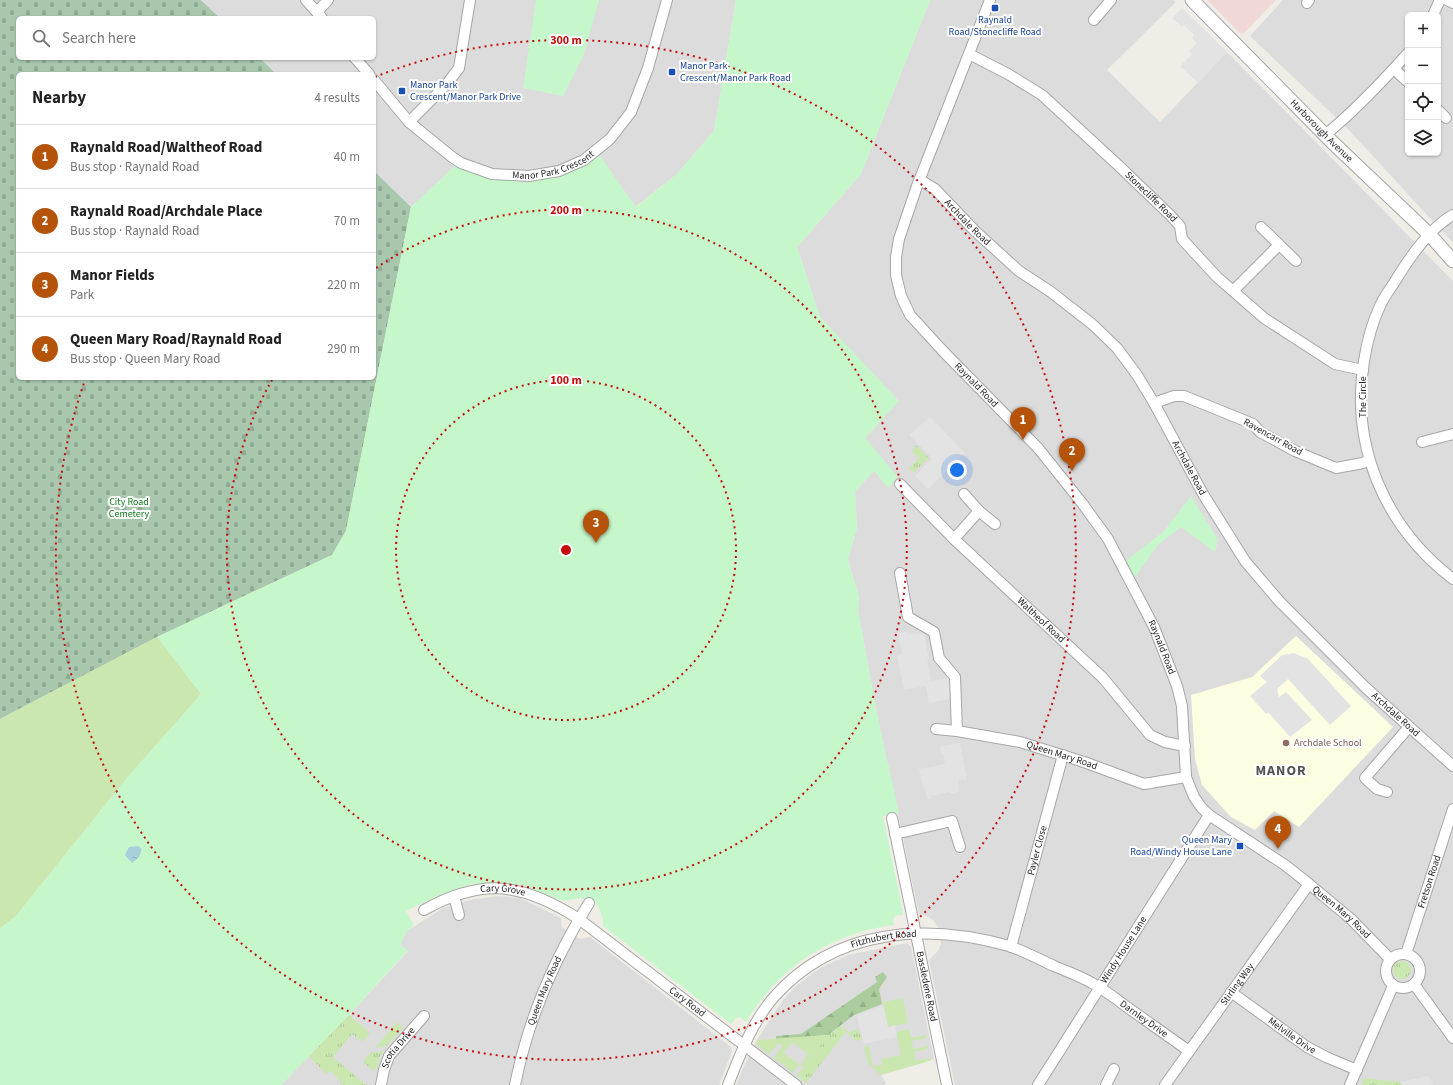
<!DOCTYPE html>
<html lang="en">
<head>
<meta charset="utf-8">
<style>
	:root { --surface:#fff; --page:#f6f6f6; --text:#222; --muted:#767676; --line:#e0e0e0; --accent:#b45309 }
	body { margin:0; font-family:"Source Sans 3",sans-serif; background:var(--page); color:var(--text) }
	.controls { position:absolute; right:12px; top:12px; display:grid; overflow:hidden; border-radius:6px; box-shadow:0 1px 3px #0004 }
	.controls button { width:36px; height:36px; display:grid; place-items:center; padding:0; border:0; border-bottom:1px solid var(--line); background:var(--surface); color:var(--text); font:20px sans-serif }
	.you { position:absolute; left:957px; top:470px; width:14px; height:14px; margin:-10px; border:3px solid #fff; border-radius:50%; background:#1a73e8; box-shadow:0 0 0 6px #1a73e833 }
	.badge { display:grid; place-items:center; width:26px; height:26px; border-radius:50%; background:var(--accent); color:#fff; font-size:13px; font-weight:700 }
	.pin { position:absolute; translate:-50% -33px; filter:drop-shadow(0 1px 2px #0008) }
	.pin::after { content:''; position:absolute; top:21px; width:14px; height:12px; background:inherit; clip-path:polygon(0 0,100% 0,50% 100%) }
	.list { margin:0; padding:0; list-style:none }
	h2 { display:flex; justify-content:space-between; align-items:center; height:52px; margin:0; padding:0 16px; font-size:17px }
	h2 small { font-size:13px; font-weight:400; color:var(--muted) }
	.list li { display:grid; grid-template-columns:26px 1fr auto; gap:12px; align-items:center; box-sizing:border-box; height:64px; padding:0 16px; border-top:1px solid var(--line) }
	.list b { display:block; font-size:15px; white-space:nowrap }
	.list p { margin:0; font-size:13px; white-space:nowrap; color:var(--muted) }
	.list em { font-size:13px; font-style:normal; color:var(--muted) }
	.icon { flex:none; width:22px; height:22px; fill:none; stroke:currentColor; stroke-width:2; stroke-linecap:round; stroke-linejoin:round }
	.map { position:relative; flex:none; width:1453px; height:1085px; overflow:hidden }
	.search { position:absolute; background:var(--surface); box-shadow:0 1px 3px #0004; left:16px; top:16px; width:360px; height:44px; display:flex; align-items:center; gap:10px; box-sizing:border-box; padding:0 14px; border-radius:6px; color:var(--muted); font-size:15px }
	.panel { position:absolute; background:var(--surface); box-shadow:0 1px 3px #0004; left:16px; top:72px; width:360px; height:308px; border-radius:6px }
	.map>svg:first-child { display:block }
	.residential { fill:#dddcdc; fill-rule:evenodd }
	.commercial { fill:#efd8d6 }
	.education { fill:#fdfee1 }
	.grass { fill:url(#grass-tufts) }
	.forest { fill:url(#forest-firs) }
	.cemetery { fill:url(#cemetery-stones) }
	.park { fill:#c6f7ca }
	.garden { fill:#cae7af; fill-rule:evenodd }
	.parking { fill:#e3e3e3 }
	.water { fill:url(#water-ripples) }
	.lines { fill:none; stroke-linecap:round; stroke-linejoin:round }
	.minor-casing { stroke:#a6a6a6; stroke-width:12 }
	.tertiary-casing { stroke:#a6a6a6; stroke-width:15 }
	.minor { stroke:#fff; stroke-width:10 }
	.tertiary { stroke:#fff; stroke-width:13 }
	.ring { fill:none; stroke:#c50c0a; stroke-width:2; stroke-dasharray:2 4 }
	.transit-dot { fill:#1a4fb4; stroke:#fff; stroke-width:1.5 }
	.education-dot { fill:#8d6e63; stroke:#fff; stroke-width:1.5 }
	.labels { text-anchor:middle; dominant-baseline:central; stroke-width:4; stroke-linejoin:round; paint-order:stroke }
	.transit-label { font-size:10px; fill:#164399; stroke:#fff; text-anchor:start }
	.street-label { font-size:10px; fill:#1f1f1f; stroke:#fff }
	.park-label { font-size:10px; fill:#117a1b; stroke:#fff }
	.education-label { font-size:10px; fill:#785e54; stroke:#fff; text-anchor:start }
	.district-label { font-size:14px; font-weight:bold; letter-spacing:1px; fill:#525252; stroke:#fff }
	.centre { fill:#c50c0a; stroke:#fff; stroke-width:2 }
	.ring-label { font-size:12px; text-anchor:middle; font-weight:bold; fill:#c50c0a; stroke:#fff; stroke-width:4; stroke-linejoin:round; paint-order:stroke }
</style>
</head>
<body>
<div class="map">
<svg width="1453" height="1085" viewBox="0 0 1453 1085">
	<defs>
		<pattern id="grass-tufts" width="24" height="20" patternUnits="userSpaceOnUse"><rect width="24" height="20" fill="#cae7af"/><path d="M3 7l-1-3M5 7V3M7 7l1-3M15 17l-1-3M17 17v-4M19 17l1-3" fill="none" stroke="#adc696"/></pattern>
		<pattern id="forest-firs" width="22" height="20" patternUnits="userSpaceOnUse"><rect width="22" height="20" fill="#abcd9d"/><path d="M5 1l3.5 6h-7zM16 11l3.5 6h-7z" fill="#93b087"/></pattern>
		<pattern id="cemetery-stones" width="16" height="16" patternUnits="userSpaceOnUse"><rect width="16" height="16" fill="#a8c7ad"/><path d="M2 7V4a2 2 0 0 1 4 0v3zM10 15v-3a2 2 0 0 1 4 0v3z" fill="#90aa94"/></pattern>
		<pattern id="water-ripples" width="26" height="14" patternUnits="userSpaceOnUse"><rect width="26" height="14" fill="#a9cfdb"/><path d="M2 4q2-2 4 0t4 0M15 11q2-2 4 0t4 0" fill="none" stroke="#91b1bc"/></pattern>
	</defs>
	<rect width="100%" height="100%" fill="#f0ede6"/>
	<g class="residential">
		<polygon points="202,0 736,0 714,131 676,175 635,207 600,156 526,184 455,166 411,207 374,171 374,74 276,74 260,58 374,58 374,18 220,18"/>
		<polygon points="930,0 1173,0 1176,2 1107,70 1160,122 1227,52 1453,281 1453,1085 955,1085 929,960 938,951 941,944 938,927 933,920 927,916 919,914 878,719 858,611 859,597 848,560 857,527 855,491 874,471 865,438 898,401 820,317 797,247 861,174"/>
		<path d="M1283,0H1453V243L1347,128L1250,36ZM1408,15H1438V153H1408Z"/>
		<polygon points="498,896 520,898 561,918 562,927 580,939 590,937 731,1047 732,1051 719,1085 281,1085 349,1015 408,951 400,945 407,931 443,908 469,900"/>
		<polygon points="907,943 911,947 934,1059 881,1075 886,1083 884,1085 736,1085 744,1066 757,1040 782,1001 795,987 818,969 848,955"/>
	</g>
	<polygon class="commercial" points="1207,0 1276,0 1242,35"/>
	<polygon class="education" points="1296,636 1393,727 1299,827 1274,811 1255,830 1231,817 1202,785 1195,759 1191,695 1252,677"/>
	<g class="grass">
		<polygon points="916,445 929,458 913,473 909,468 919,458 912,452 914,450 913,449"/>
		<circle cx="1402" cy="970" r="9"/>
		<polygon points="349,1015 370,1033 363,1042 352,1034 333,1057 366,1085 343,1085 331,1071 326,1074 309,1056"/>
		<polygon points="397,1022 403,1028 386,1046 375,1048"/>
		<polygon points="840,1026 849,1032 858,1029 862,1039 857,1041 846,1032 806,1083 798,1077 798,1074 828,1035"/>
		<polygon points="384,1050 378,1061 378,1068 372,1070 363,1062 371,1052 374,1053"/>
		<polygon points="1364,1078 1400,1082 1402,1085 1361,1085"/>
	</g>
	<polygon class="forest" points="883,972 887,977 879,989 882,1004 854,1015 828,1035 776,1039 776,1036 801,1034 877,982 875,977"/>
	<polygon class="cemetery" points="0,0 201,0 220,18 18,18 18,58 260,58 276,74 18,74 18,378 374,378 374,171 411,207 346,531 332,555 157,637 0,719"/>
	<g class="park">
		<polygon points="536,0 599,0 584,54 563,96 523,88"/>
		<path d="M736,0H930L861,174L797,247L820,317L899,401L865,438L898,477L888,488L874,471L855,491L857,527L848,560L859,597L858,611L878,719L899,813L883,816L903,913L902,915H896L893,920L894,925C844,931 797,956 766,994C758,1003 752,1012 746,1022L740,1017L736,1018L731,1024L603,926V918L596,902L581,898L564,901L520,885L501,883L471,884L437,896L406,911L414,925L407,931L400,945L408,950L349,1015L281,1085H0V928L15,917L125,780L201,694L157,637L332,555L346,531L411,207L455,166L526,183L600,156L636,207L676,175L714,131Z"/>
		<polygon points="1191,496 1218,540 1215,552 1181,527 1158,545 1134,578 1127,560 1163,532"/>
	</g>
	<g class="garden">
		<polygon points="157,637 201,694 125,780 15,917 0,928 0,719"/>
		<polygon points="903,998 908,1023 888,1027 883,1002"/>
		<polygon points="909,1029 911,1038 926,1035 926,1038 912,1041 913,1049 928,1046 928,1049 914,1052 916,1061 930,1058 931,1060 923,1063 880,1075 870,1065 869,1065 864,1047 869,1046 873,1066 882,1065 881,1059 901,1055 896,1032"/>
		<path d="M828,1035L803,1067L799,1065L793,1073L774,1058L783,1045L779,1043L769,1054L757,1045V1040ZM792,1042L808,1054L800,1065L784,1053Z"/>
	</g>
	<g class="parking">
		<polygon points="1182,8 1227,52 1198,83 1180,66 1192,54 1189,51 1197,43 1192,38 1194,35 1184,25 1182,27 1172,18"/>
		<polygon points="930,417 965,453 928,489 915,476 932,458 909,435"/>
		<polygon points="907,632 908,635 924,633 929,659 927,659 931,681 948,678 949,686 951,686 950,699 929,703 926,686 904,690 897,656 902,654 898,633"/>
		<polygon points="1294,653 1308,659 1351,706 1330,725 1288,679 1277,689 1279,697 1286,692 1312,720 1290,737 1269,713 1266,714 1250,696 1267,682 1260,676 1282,655"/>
		<polygon points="960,743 967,779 958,781 960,791 950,794 950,792 931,796 931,798 927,799 925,788 923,788 919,769 945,764 943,754 941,754 940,747"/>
		<polygon points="883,1005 888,1027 895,1025 897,1037 864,1044 857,1018 857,1015"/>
		<polygon points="1428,1076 1433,1085 1402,1085 1400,1082"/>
	</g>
	<polygon class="water" points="138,846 142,849 139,857 132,863 125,855 129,847"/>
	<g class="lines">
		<g class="minor-casing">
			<g id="minor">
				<polyline points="306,0 322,18"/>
				<path id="s1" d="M990,0L917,186L899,239L896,257V275L901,296L910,315L942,350L1038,448L1082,503L1108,539L1154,627L1177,686L1182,706L1186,777L1194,797L1201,807L1209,815L1285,865L1309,884L1351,919L1390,959"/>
				<polyline points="1447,0 1453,3"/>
				<polyline points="1307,3 1309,0"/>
				<polyline points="317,12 328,0"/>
				<polyline points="1433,15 1440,0"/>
				<polyline points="1094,20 1111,0"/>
				<path id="s2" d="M969,54L1008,74L1042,95L1119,166L1170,215L1180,226L1182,239L1193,251L1217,277L1264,318L1335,364L1363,370"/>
				<polyline points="355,58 369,74"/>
				<polyline points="1394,69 1408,82"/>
				<path id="s3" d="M374,80L409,122L452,157L461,163L492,174L529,176L559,171L584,160L610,139L631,112L648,68L667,0"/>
				<polyline points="1438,110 1446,118"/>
				<polyline points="409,122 446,85 459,68 470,0"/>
				<path d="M1325,135C1355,111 1382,82 1408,53"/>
				<path id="s4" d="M920,180L935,189L975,231L1019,271L1051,292L1092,324L1117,348L1137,375L1154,403L1203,494L1245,561L1279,601L1366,688L1453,766"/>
				<path d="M1453,215C1431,227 1410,257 1397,278C1392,287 1384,296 1380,306C1372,323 1367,342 1364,361C1350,446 1385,527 1453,579"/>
				<polyline points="1261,227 1296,261"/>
				<polyline points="1233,291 1279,245"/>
				<polyline points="1154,403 1174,396 1184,396 1253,424 1260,432 1295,451 1336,468 1363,463 1369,460"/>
				<polyline points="1422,442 1453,434"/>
				<path id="s5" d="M900,484L954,539L1103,678L1150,735L1165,742L1185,746"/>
				<polyline points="979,511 995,524"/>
				<polyline points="954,539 979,511 964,494"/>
				<polyline points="900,573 908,617 934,632 939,658 955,677 957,731"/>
				<path id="s6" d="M936,729L957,731L1020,742L1084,762L1144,784L1186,777"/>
				<polyline points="1387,792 1377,789 1365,778 1409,727"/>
				<path id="s7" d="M892,818L947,1085"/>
				<polyline points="895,834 952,821 960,847"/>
				<polyline points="454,896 459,915"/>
				<path id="s8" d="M424,910C483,877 523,883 579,919L796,1085"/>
				<path id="s9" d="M1011,947L1063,755"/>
				<circle cx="1403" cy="971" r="17"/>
				<path id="s10" d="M1406,954L1453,809"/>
				<polyline points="1414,984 1453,1038"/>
				<path id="s11" d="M1231,992L1307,1047L1326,1057L1357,1070"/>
				<path id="s12" d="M381,1085L384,1070L389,1056L424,1016"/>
				<path id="s13" d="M515,1085C528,1020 554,959 589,903"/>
				<path id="s14" d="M728,1085C740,1055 752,1022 774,997C835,928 926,923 1009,946C1024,951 1039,959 1054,966C1066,971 1080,976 1092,983C1105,990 1116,999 1127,1007C1148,1022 1168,1036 1189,1051"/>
				<path id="s15" d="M1038,1085L1209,815"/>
				<polyline points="1106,1085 1114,1069"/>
				<path id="s16" d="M1165,1085L1309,884"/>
				<polyline points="1350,1085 1393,986"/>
			</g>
		</g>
		<g class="tertiary-casing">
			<g id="tertiary">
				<path id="s17" d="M1192,0L1332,142L1430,235L1453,261"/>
			</g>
		</g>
		<use href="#minor" class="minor"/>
		<use href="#tertiary" class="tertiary"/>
	</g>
	<g class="ring">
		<circle cx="566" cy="550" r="170"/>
		<path d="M376 268A340 340 0 1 1 272 380"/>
		<path d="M375 77A510 510 0 1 1 85 380"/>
	</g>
	<g class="transit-dot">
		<rect x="991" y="4" width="8" height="8" rx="2"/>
		<rect x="668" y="68" width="8" height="8" rx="2"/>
		<rect x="398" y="87" width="8" height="8" rx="2"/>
		<rect x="1236" y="842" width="8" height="8" rx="2"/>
	</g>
	<circle class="education-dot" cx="1286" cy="743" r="4"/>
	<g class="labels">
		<g class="transit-label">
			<text x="995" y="20" text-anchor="middle">Raynald<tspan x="995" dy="12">Road/Stonecliffe Road</tspan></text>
			<text x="680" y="66">Manor Park<tspan x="680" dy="12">Crescent/Manor Park Road</tspan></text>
			<text x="410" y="85">Manor Park<tspan x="410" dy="12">Crescent/Manor Park Drive</tspan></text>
			<text x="1232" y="840" text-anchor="end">Queen Mary<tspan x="1232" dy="12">Road/Windy House Lane</tspan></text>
		</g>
		<g class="street-label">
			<text stroke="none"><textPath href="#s17" startOffset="184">Harborough Avenue</textPath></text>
			<text stroke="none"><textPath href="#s3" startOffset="217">Manor Park Crescent</textPath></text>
			<text stroke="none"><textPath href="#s2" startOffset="233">Stonecliffe Road</textPath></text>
			<text stroke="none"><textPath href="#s4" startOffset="64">Archdale Road</textPath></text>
			<text stroke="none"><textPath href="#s1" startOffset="431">Raynald Road</textPath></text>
			<text transform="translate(1363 397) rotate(-90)">The Circle</text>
			<text transform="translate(1273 437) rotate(29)">Ravencarr Road</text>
			<text stroke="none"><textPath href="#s4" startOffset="400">Archdale Road</textPath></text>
			<text stroke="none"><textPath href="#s5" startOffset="196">Waltheof Road</textPath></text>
			<text stroke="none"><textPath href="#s1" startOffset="755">Raynald Road</textPath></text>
			<text stroke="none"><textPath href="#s4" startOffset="724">Archdale Road</textPath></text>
			<text stroke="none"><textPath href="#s6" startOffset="129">Queen Mary Road</textPath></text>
			<text stroke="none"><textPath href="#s9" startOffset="100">Payler Close</textPath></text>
			<text stroke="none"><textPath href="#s10" startOffset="76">Fretson Road</textPath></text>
			<text stroke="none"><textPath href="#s8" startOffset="83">Cary Grove</textPath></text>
			<text stroke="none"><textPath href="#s1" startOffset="1098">Queen Mary Road</textPath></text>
			<text stroke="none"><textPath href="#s14" startOffset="227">Fitzhubert Road</textPath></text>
			<text stroke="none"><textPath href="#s15" startOffset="160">Windy House Lane</textPath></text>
			<text stroke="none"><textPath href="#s16" startOffset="124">Stirling Way</textPath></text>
			<text stroke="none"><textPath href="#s7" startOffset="172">Bassledene Road</textPath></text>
			<text stroke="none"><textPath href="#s13" startOffset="99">Queen Mary Road</textPath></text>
			<text stroke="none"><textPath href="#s8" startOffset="302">Cary Road</textPath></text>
			<text stroke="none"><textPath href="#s14" startOffset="508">Darnley Drive</textPath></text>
			<text stroke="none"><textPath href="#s11" startOffset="75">Melville Drive</textPath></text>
			<text stroke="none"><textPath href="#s12" startOffset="42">Scotia Drive</textPath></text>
		</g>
		<g class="park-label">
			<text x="129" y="502">City Road<tspan x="129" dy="12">Cemetery</tspan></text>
		</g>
		<g class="education-label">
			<text x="1294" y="743">Archdale School</text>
		</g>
		<g class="district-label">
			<text x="1281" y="771">MANOR</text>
		</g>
	</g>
	<circle cx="566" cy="550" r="6" class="centre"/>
	<g class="ring-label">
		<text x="566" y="44">300 m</text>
		<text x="566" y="214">200 m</text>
		<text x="566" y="384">100 m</text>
	</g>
</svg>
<div class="controls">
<button>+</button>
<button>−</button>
<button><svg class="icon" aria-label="locate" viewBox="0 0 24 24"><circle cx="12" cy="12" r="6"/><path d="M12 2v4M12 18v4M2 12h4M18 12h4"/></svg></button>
<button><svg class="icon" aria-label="layers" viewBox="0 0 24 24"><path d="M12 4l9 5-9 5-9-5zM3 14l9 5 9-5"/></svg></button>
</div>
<div class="you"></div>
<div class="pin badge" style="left:1023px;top:440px">1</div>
<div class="pin badge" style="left:1072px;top:471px">2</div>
<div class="pin badge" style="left:596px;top:543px">3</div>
<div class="pin badge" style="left:1278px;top:849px">4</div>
<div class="search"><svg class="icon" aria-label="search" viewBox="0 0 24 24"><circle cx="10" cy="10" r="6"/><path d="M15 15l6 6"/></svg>Search here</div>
<section class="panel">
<h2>Nearby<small>4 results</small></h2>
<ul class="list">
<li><span class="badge">1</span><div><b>Raynald Road/Waltheof Road</b><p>Bus stop · Raynald Road</p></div><em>40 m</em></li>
<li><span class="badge">2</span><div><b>Raynald Road/Archdale Place</b><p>Bus stop · Raynald Road</p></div><em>70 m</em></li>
<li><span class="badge">3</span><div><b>Manor Fields</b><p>Park</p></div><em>220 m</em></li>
<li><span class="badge">4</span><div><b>Queen Mary Road/Raynald Road</b><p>Bus stop · Queen Mary Road</p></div><em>290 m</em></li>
</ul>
</section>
</div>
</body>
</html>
